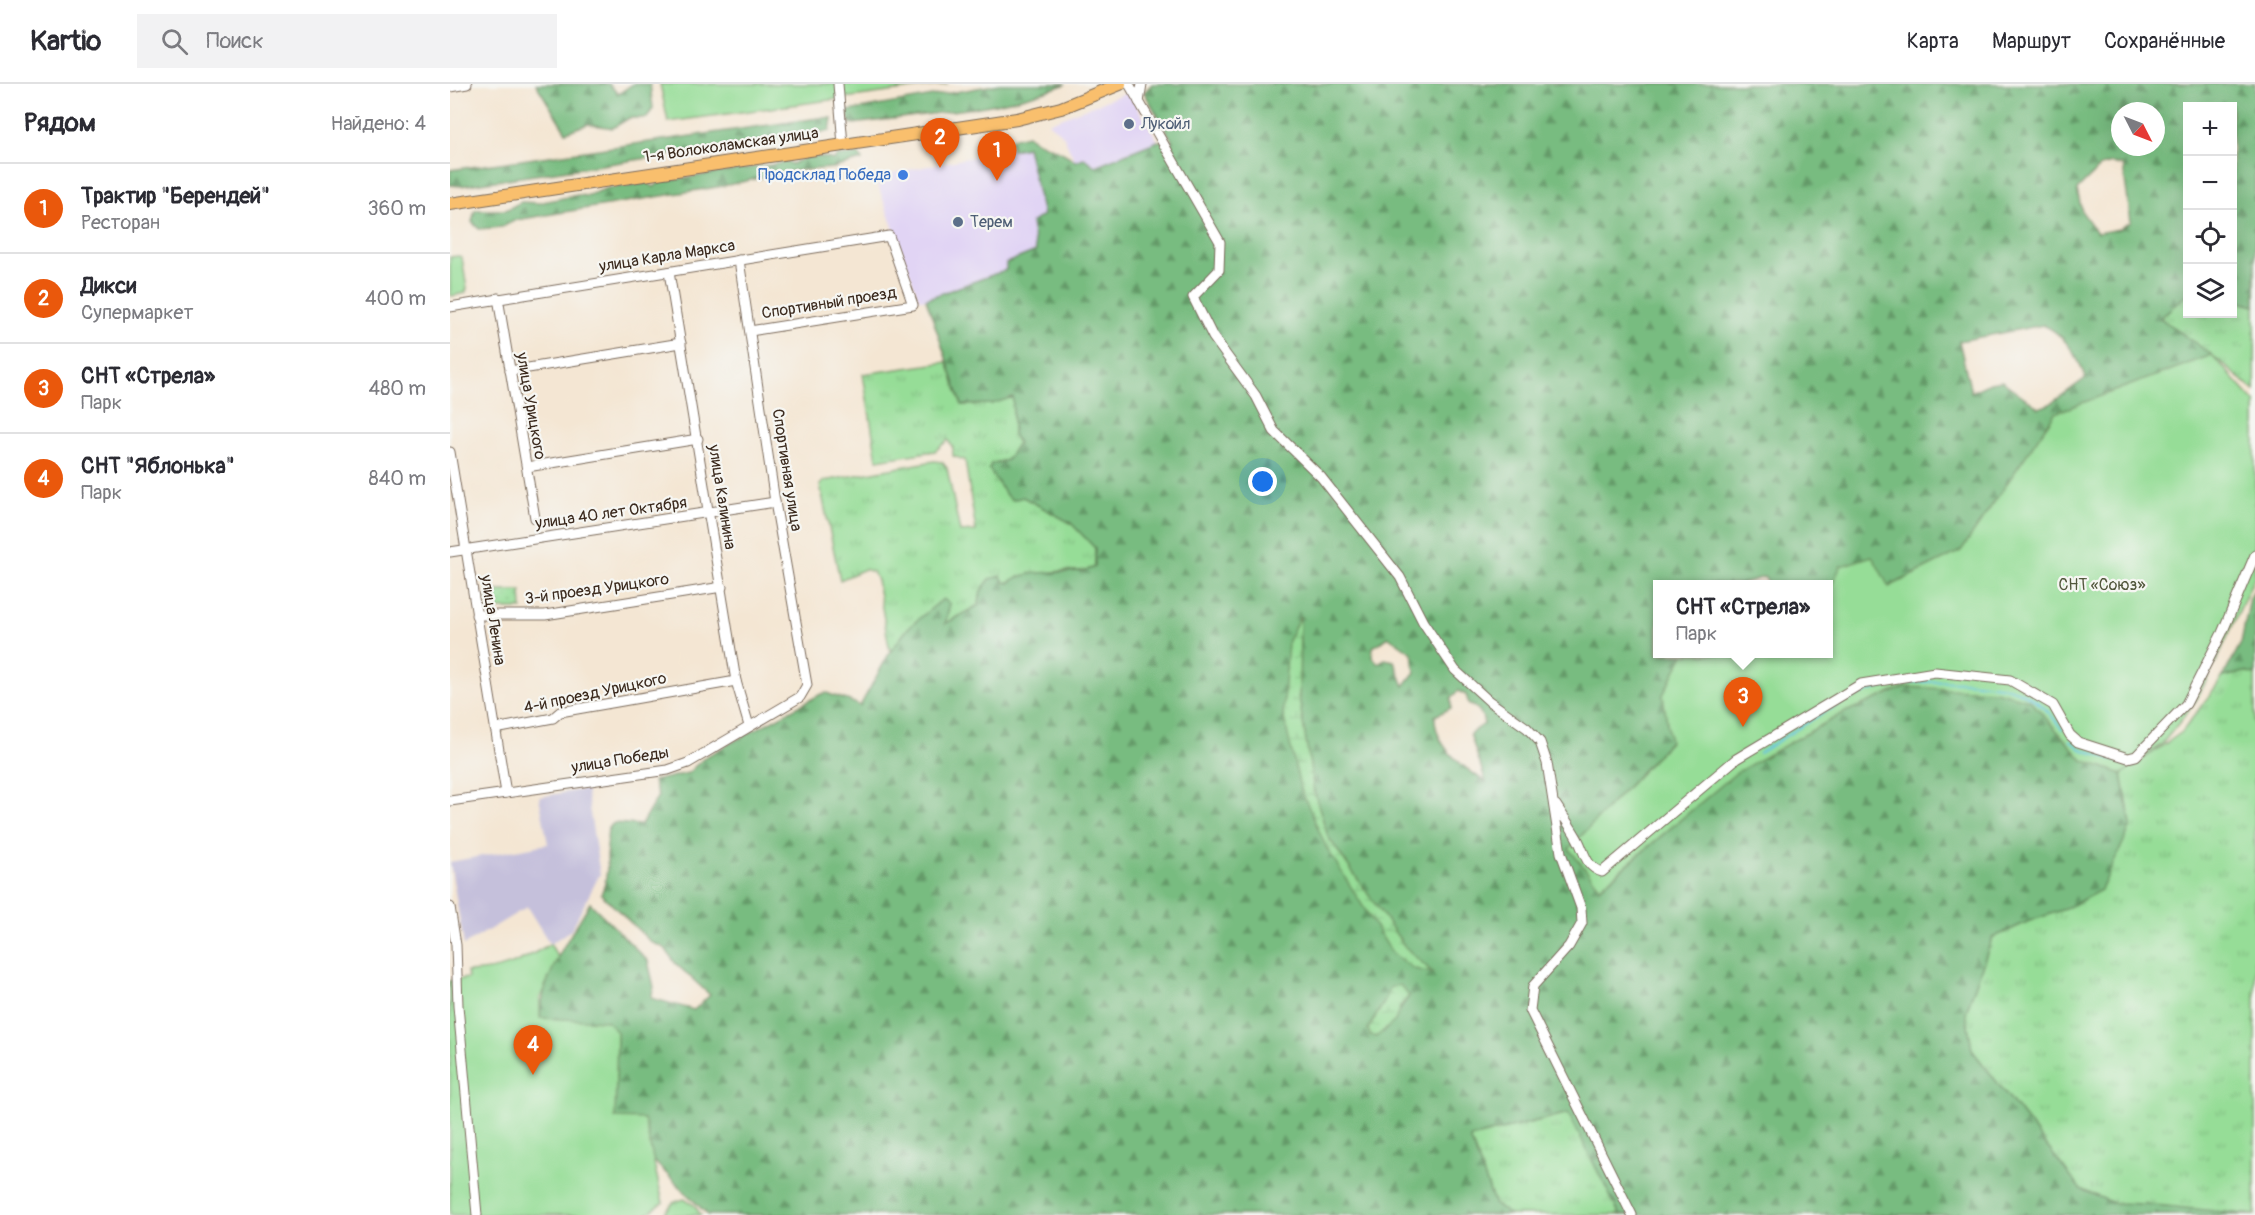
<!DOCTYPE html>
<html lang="ru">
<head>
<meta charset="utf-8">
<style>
	:root { --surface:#fff; --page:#f2f2f3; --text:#2b2b33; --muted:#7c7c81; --line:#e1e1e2; --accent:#ea580c }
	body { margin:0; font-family:Pangolin,sans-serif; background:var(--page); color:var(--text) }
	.controls { position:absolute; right:18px; top:18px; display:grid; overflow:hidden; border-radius:0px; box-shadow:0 6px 24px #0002 }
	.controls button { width:54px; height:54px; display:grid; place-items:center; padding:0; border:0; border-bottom:2px solid var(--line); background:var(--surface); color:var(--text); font:30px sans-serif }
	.compass { position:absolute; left:1661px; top:18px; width:54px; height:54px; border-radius:50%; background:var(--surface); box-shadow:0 6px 24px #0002; rotate:132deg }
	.you { position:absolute; left:813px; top:398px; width:21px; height:21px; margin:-15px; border:4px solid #fff; border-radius:50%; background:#1a73e8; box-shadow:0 0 0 9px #1a73e833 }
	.badge { display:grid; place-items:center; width:39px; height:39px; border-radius:50%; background:var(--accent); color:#fff; font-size:20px; font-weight:700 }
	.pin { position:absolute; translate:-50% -50px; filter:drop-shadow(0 2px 3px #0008) }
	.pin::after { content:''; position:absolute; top:32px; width:21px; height:18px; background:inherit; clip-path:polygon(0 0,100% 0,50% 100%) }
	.popup { position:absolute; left:1203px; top:496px; width:180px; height:78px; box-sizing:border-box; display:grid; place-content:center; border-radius:0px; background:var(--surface); filter:drop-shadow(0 2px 4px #0005); font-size:20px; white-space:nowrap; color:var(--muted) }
	.popup b { font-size:22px; color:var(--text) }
	.popup::after { content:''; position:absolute; left:50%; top:100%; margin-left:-12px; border:12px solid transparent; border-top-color:var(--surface) }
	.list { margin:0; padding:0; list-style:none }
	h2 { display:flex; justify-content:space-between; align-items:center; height:78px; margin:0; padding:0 24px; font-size:26px }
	h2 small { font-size:20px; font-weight:400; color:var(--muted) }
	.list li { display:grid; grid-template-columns:39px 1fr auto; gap:18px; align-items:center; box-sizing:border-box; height:90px; padding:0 24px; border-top:2px solid var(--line) }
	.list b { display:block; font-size:22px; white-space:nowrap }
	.list p { margin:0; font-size:20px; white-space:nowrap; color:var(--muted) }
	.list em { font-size:20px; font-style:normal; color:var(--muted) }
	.icon { flex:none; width:33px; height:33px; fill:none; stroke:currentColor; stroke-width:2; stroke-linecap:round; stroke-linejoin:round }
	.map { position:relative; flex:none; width:1805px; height:1131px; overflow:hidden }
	header { display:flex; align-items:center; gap:36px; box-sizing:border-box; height:84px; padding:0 30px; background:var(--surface); border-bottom:2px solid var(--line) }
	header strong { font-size:28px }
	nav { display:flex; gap:33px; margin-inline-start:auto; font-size:21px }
	.search { width:420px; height:54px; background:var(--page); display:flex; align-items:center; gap:15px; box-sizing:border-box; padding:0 21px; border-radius:0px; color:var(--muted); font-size:22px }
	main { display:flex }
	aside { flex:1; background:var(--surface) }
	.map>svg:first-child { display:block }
	.built { fill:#e1d4f4 }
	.industrial { fill:#c5c0db }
	.grass { fill:url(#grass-tufts); stroke:#68845a; stroke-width:1.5 }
	.forest { fill:url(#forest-firs); stroke:#5a734f; stroke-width:1.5; fill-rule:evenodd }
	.wetland { fill:url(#wetland-marsh); stroke:#68845a; stroke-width:1.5 }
	.park { fill:url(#park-dots); stroke:#68845a; stroke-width:1.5 }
	.garden { fill:#96dd97; stroke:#68845a; stroke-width:1.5 }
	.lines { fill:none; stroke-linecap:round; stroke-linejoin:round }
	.stream { stroke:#65c3e3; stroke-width:2 }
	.minor-casing { stroke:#7c6c5d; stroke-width:11 }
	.major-casing { stroke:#7c6c5d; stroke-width:14 }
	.minor { stroke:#fff; stroke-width:9 }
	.major { stroke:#f9bf6d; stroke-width:12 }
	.service-dot { fill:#5c6f8a; stroke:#f6f6f2; stroke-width:2 }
	.shop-dot { fill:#3f7fe0; stroke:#f6f6f2; stroke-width:2 }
	.labels { text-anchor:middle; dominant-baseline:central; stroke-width:4.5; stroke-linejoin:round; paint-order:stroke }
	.service-label { font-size:16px; fill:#4e5e75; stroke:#f6f6f2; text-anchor:start }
	.street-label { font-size:16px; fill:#3b2a1e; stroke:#f6f6f2 }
	.shop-label { font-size:16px; fill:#366cbe; stroke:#f6f6f2; text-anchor:end }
	.park-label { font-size:16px; fill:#52573c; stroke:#f6f6f2 }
</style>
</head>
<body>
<header>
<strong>Kartio</strong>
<div class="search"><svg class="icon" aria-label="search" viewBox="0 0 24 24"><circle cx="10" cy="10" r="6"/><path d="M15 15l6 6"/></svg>Поиск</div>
<nav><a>Карта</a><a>Маршрут</a><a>Сохранённые</a></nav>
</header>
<main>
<aside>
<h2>Рядом<small>Найдено: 4</small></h2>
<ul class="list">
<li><span class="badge">1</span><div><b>Трактир &quot;Берендей&quot;</b><p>Ресторан</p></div><em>360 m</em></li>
<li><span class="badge">2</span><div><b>Дикси</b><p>Супермаркет</p></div><em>400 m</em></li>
<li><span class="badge">3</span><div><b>СНТ «Стрела»</b><p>Парк</p></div><em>480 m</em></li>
<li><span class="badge">4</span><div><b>СНТ &quot;Яблонька&quot;</b><p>Парк</p></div><em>840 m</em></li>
</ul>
</aside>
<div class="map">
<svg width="1805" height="1131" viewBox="0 0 1805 1131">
	<defs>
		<pattern id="grass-tufts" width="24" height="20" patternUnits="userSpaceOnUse" patternTransform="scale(1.5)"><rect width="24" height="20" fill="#96dd97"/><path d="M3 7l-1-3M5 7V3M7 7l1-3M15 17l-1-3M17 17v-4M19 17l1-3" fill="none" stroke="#82be82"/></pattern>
		<pattern id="forest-firs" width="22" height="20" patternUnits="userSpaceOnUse" patternTransform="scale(1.5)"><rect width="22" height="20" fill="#78bc80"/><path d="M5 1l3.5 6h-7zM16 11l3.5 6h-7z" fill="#649968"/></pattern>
		<pattern id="wetland-marsh" width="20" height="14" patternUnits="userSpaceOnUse" patternTransform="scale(1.5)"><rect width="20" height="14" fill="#96dd97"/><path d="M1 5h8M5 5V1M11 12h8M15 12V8" fill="none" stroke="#82be82"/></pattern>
		<pattern id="park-dots" width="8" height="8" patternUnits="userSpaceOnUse" patternTransform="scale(1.5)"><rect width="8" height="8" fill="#96dd97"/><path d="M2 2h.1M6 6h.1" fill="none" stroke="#82be82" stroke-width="1.8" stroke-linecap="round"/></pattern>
	</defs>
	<rect width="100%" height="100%" fill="#f6f6f2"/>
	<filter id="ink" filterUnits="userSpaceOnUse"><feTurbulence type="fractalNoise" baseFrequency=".0167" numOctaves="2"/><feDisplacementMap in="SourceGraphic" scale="12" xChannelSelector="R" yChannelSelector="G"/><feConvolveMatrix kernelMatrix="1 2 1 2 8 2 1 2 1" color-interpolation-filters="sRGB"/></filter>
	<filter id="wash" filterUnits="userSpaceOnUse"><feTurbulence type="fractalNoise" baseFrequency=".008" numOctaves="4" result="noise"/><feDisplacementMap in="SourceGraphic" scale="24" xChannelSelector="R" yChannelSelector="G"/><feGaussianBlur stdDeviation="1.35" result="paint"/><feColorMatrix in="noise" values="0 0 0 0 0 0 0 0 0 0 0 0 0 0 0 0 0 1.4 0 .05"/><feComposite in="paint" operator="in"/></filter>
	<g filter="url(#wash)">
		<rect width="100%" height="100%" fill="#f4e6d3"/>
		<g class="built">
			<polygon points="678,8 708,57 645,82 625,77 613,51 598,39"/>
			<polygon points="577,62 593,132 581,139 586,167 556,179 556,186 476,215 469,215 425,93"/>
		</g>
		<polygon class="industrial" points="136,705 150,790 121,846 100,860 77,823 14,861 0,778 98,760 89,713"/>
		<g class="grass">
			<polygon points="1737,210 1738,230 1782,230 1783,216 1805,222 1805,307 1762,271 1710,234"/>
			<path d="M497,278L512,321L541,320L563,312V350L568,359L557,376L541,380L539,385L556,411L573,413L621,439L645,464V483C634,489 626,486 613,487C591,488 552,499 531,507L529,521L494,540L493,516L459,543L440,568L427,496L423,488L415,485L390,496L370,401L374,397L484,377L492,378L497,384L510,448L526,447L515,376L503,372V364L498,356L485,367L427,376L413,290Z"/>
			<polygon points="1795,588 1805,591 1805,1131 1663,1119 1630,1105 1522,966 1516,928 1542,854 1577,838 1681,742 1672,690 1732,648 1773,593"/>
			<polygon points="1119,1029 1170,1131 1060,1131 1045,1121 1020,1054"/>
			<polygon points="234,1115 244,1121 251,1131 213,1131 223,1119"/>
		</g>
		<g class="forest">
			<polygon points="86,0 159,0 168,10 183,0 200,0 203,24 197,34 179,34 163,44 138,40 116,48"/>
			<path d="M550,0H616C549,26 474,30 403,40L399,38L398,27Z"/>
			<path d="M702,0H1805V222L1783,216L1782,22H1738L1737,210L1710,234L1762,271L1605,329L1511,467L1438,503L1391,482L1379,507L1378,500H1319L1314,493L1290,500H1208V570H1234L1213,611L1220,657L1119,765L1151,803L1287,688L1395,628L1455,603L1545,607L1580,616L1633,676L1672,690L1681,742L1651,806L1615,825L1577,838L1542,854L1516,928L1522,966L1630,1105L1663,1119L1695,1120L1804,1131H1170L1118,1029L1020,1054L1045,1121L1060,1131H258L203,1076L194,1035H165L167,948L90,934C91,892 119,854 140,819L198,877L204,903L201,914L244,926L260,911L225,879L215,864L201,858L151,810C161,789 155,766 158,744L164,739L191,741L208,712L203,697L238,689L255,673L371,610L377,609C388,614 399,615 410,622L440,568L459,543L493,515L500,520L495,540L529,521L531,507L540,495L551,492L554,498L559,499C578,481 622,494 645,483V464L621,439L573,413L562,416L556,411L539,385L541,380L557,376L568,359L563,350V313L542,320L512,321L476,215L556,186V179L586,167L581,139L593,131L577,63L562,66L560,55L577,51C594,64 611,64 625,77L634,74L645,82L708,57L723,58L694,8ZM1670,27H1706V63H1670ZM1662,79L1673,82L1681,138L1669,145L1647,149L1632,128L1627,106L1651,82ZM1593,241C1615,250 1628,273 1636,294L1600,320L1589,324L1552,297L1540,299L1521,308L1509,257ZM850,534L849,614L864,707L878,753L955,863L982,888L942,869L850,703L838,557ZM939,553L962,569L965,588L954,602L944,577L935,575L928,579L922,572L923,563ZM1008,607L1016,611L1019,620C1029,624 1032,629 1034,640L1020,650L1036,698C1012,683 984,662 985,632L1001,624V614ZM940,904L959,912L934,948L918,945L935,917Z"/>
			<polygon points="369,34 382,34 380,47 11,102 0,101 0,86"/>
			<path d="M409,70L412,76L383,84L342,87L273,102L66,136L52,143L29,145L22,138L25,126H56L71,118L88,119L128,111L136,112L158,104L198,99L204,103L210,98L338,78L342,80C355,72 371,71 384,76L387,72Z"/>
			<polygon points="1805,505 1805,591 1795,588 1773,593 1791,559 1800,514"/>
		</g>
		<g class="wetland">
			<polygon points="850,532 849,614 864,707 878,753 955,863 983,889 964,885 942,869 876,763 850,703 833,630 838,557"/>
			<polygon points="950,901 959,912 950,923 945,937 926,953 920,951 918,945 935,917 940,904"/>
		</g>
		<polygon class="park" points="38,507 71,507 72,525 38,525"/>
		<g class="garden">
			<polygon points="210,0 498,0 218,38"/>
			<polygon points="9,172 12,174 17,205 15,209 2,212 0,210 0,173"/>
			<polygon points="1762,271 1805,318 1805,492 1766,578 1744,620 1712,660 1672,690 1633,676 1580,616 1545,607 1455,603 1395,628 1287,688 1150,803 1119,765 1220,658 1213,611 1234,570 1378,570 1379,507 1391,482 1422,472 1439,503 1511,467 1605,329"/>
			<path d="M100,860L108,873L90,914V934L157,937L167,948L165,1034L194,1035L213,1119L195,1131H0V897L18,894L17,888C53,887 70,878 100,860Z"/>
		</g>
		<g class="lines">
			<g class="stream">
				<polyline points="1621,657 1631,665 1676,680"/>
				<path d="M1309,669C1346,646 1384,618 1426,605C1458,595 1541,594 1572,609C1590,617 1600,629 1612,645"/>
			</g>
		</g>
	</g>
	<g filter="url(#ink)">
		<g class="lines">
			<g class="minor-casing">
				<g id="minor">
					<polyline points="388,0 393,61"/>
					<polyline points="679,0 770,158 769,186 743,213 763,253 806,312 824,347 871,393 950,493 973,538 1005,586 1039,617 1077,644 1090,658 1097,679 1111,769 1131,824 1132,839 1119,862 1083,902 1080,926 1182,1131"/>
					<polyline points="0,3 17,0"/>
					<polyline points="689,18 692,0"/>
					<polyline points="219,188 286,597 299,642"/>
					<polyline points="48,214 85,434"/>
					<polyline points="0,223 439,152 463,221 300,247"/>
					<polyline points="60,287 231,259"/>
					<polyline points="0,368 56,709"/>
					<polyline points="77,383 248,355"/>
					<polyline points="0,468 325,418"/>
					<polyline points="26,531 95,531 272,503"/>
					<polyline points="45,645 103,634 110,628 286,597"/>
					<polyline points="0,717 218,686 238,679 350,613 357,601 325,418 289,176"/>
					<path d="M1106,721C1113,732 1121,743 1127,754C1135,768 1135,783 1152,788L1286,675L1411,600L1485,588L1560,596L1603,621L1620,651L1628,658L1678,674L1686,672L1736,620L1772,549L1805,471"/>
					<polyline points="0,823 6,861 8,922 27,1131"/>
				</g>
			</g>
			<g class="major-casing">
				<polyline id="major" points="0,120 567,35 611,24 670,0"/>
			</g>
			<use href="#minor" class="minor"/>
			<use href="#major" class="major"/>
		</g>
	</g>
	<g class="service-dot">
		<circle cx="679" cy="40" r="6"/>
		<circle cx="508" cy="138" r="6"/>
	</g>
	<circle class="shop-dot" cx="453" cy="91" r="6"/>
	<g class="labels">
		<g class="service-label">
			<text x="691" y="40">Лукойл</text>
			<text x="520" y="138">Терем</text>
		</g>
		<g class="street-label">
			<text transform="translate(281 61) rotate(-8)">1-я Волоколамская улица</text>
			<text transform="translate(217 172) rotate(-9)">улица Карла Маркса</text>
			<text transform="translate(379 219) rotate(-9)">Спортивный проезд</text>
			<text transform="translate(81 322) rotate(80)">улица Урицкого</text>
			<text transform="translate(337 386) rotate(81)">Спортивная улица</text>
			<text transform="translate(272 413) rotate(81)">улица Калинина</text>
			<text transform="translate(161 429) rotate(-8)">улица 40 лет Октября</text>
			<text transform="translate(147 505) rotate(-8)">3-й проезд Урицкого</text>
			<text transform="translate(43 536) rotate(81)">улица Ленина</text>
			<text transform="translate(145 609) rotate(-12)">4-й проезд Урицкого</text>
			<text transform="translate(170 676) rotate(-9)">улица Победы</text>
		</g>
		<g class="shop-label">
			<text x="441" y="91">Продсклад Победа</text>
		</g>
		<g class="park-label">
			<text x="1652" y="501">СНТ «Союз»</text>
		</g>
	</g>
</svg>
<div class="controls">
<button>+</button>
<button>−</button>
<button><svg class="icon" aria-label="locate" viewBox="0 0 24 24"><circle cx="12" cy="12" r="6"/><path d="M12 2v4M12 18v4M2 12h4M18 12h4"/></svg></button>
<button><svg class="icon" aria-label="layers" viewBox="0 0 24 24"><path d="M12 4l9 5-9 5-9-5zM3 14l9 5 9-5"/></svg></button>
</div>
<svg class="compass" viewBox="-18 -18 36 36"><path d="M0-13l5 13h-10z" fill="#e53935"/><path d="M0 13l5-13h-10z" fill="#7c7c81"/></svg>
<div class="you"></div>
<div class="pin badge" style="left:547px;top:97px">1</div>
<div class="pin badge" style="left:490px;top:84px">2</div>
<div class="pin badge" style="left:1293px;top:643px">3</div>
<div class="popup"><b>СНТ «Стрела»</b>Парк</div>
<div class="pin badge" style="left:83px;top:991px">4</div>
</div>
</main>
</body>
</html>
